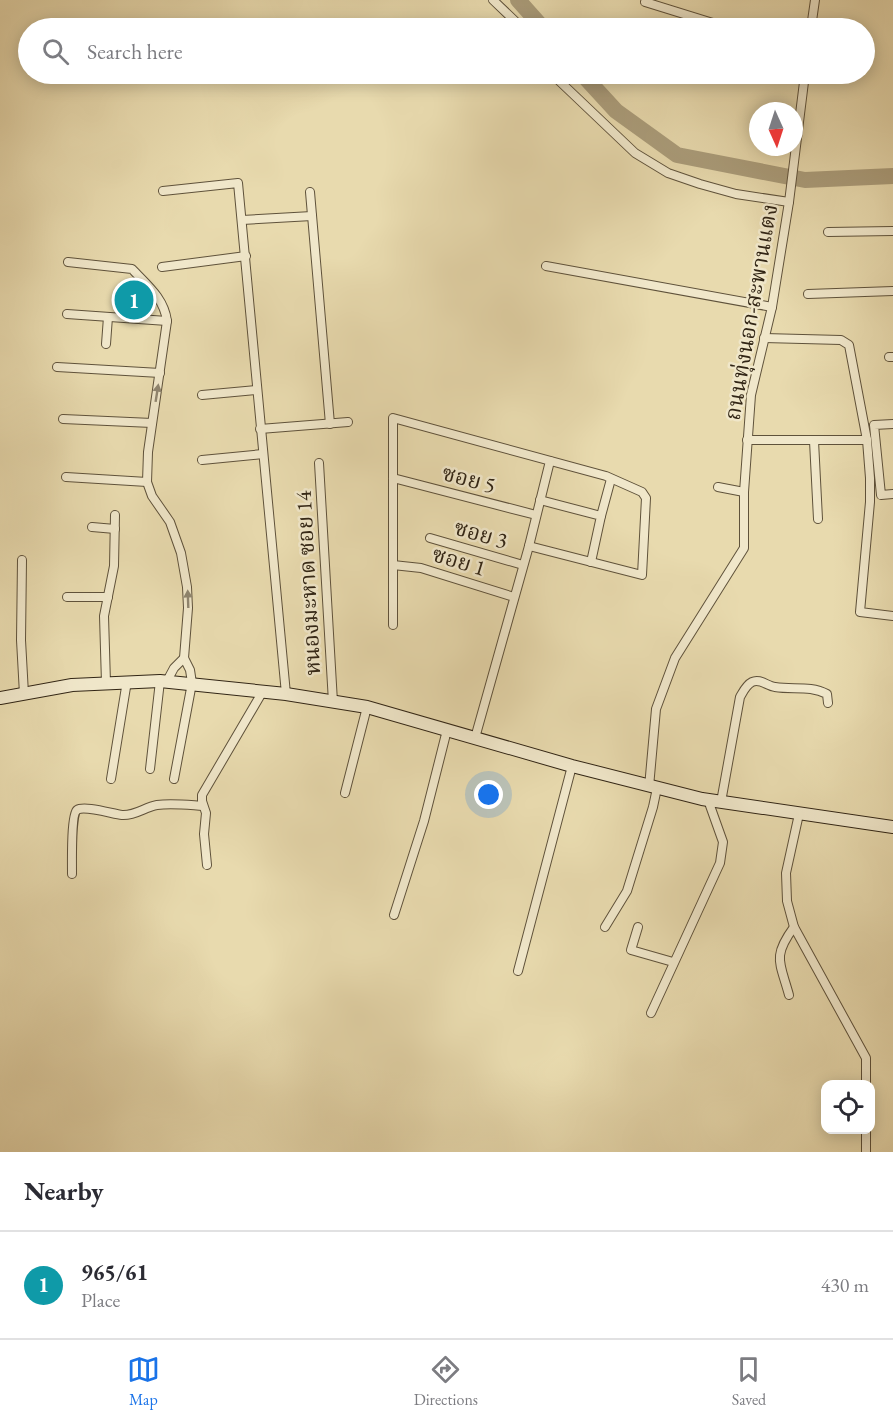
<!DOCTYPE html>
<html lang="en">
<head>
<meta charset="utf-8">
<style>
	:root { --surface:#fff; --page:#f7f7f7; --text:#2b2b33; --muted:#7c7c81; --line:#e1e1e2; --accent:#1a73e8 }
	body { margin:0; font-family:"EB Garamond","Noto Serif Thai",serif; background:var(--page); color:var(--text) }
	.controls { position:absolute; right:18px; bottom:18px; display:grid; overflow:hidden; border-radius:12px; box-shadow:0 3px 15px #0003 }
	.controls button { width:54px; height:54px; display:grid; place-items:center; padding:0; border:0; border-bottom:2px solid var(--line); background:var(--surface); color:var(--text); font:30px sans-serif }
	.compass { position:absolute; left:749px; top:102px; width:54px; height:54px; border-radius:50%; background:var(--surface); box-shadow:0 3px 15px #0003; rotate:177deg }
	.you { position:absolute; left:489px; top:795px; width:21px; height:21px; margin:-15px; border:4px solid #fff; border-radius:50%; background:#1a73e8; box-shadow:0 0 0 9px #1a73e833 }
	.badge { display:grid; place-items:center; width:39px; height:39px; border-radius:50%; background:var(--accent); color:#fff; font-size:20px; font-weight:700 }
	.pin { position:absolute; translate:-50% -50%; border:3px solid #fff; box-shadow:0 2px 6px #0006 }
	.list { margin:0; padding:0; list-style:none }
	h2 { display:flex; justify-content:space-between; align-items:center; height:78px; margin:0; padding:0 24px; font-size:26px }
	h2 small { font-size:20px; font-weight:400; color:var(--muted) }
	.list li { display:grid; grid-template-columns:39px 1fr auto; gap:18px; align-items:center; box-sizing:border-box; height:108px; padding:0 24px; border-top:2px solid var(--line) }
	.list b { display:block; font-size:22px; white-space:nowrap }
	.list p { margin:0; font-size:20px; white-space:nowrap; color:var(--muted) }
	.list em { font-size:20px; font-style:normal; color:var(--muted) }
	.icon { flex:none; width:33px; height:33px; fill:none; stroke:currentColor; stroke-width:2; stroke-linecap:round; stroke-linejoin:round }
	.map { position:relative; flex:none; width:893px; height:1152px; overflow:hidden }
	.search { position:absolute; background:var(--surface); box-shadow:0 3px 15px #0003; left:18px; right:18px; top:18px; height:66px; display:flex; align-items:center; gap:15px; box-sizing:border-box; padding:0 21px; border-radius:33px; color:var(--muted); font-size:22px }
	.sheet { height:186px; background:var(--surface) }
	nav { display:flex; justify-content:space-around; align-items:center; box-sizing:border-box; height:84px; border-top:2px solid var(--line); background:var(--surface); font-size:16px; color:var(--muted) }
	nav a { display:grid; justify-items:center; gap:3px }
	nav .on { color:var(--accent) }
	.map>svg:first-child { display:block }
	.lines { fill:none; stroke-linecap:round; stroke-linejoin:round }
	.river { stroke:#aa9c7a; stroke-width:16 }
	.street-casing { stroke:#5f523b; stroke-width:10 }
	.secondary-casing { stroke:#312515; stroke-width:14 }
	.street { stroke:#f0e7ca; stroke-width:8 }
	.secondary { stroke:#f0e7ca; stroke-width:12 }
	.oneway { fill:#908670 }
	.labels { text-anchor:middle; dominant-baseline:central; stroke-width:5; stroke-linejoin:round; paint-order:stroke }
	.street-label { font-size:22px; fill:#312515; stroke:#f0e7ca }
</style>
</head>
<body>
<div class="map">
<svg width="893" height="1152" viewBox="0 0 893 1152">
	<rect width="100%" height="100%" fill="#e8daae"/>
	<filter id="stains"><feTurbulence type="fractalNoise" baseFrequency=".00333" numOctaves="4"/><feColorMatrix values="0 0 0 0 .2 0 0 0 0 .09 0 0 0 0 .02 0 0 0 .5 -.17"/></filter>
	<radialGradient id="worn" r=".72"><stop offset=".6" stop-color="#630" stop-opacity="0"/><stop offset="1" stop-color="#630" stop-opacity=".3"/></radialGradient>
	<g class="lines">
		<g class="river">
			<polyline points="518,0 543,28"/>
			<polyline points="582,74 616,111 677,155 805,180 893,176"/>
		</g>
		<g class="street-casing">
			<g id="street">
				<polyline points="493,0 516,22 520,28"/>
				<polyline points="645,2 729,28"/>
				<polyline points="811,28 815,0"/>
				<polyline points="552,74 635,153 668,173 700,184 736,194 789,202"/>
				<polyline points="163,191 238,183 286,694"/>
				<polyline points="310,192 330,424"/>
				<polyline points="242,220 312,216"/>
				<polyline points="828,232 893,231"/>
				<path d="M68,262L132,269C147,285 164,298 167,321L148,452L147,482L152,496L170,522L181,553L187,587L188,608L184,658L190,670L192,683L174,779"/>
				<polyline points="546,266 772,307"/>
				<polyline points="162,267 246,256"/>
				<polyline points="808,294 893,291"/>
				<polyline points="67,314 167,321"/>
				<polyline points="764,338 841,340 849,345 867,440 870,478 870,502 860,612 893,616"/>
				<polyline points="106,344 108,317"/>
				<polyline points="889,357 893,357"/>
				<polyline points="57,367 160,373"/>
				<polyline points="202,395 257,390"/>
				<polyline points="63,419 152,423"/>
				<polyline points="893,424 874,425 881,495 893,494"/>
				<polyline points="260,429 348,422"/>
				<polyline points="747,440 867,440"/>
				<polyline points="814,441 818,519"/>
				<polyline points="202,460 263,454"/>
				<polyline points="319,463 333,702"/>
				<polyline points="66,477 147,482"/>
				<polyline points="393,478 536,515"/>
				<polyline points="718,487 744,492"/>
				<polyline points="540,500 601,516 591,562"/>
				<polyline points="601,516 611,479"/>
				<polyline points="92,527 115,529"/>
				<polyline points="430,538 523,565"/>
				<polyline points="22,560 21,640 24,694"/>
				<polyline points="393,565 421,568 514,597"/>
				<polyline points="67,597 108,597"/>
				<polyline points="393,625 393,418 606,476 642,492 646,498 642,575 529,546"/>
				<polyline points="167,681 174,668 184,658"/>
				<polyline points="106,683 104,616 114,566 115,515"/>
				<polyline points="475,738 529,546 550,461"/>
				<polyline points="150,769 160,681"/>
				<polyline points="111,779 127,681"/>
				<polyline points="649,787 656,709 675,658 744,548 744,492 751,395 772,307 789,202 805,74"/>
				<polyline points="345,793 367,707"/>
				<path d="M721,802L740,697C743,692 746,685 752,682C760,678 767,686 775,687C793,690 810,685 827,694L828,703"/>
				<polyline points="799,814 786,873 787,901 794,927 866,1058 866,1084"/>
				<polyline points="207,865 204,834 206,813 202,801 202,795 263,691"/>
				<path d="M72,874C72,865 71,814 77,810C84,805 113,814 122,815C135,816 145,807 157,805C172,803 188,805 203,806"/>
				<polyline points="394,915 424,821 447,730"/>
				<polyline points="605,927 627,891 653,807 657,788"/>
				<polyline points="638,927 631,950 673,962"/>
				<polyline points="518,971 572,766"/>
				<path d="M789,995C780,962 772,957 794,927"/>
				<polyline points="651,1013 720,863 723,842 708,800"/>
				<polyline points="866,1130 866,1152"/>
			</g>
		</g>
		<g class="secondary-casing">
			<polyline id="secondary" points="0,698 72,685 160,681 286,694 367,707 572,766 702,799 893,827"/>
		</g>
		<use href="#street" class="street"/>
		<use href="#secondary" class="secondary"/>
	</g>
	<defs><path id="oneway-solid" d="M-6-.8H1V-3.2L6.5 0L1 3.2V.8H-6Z" transform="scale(1.5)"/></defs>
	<g class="oneway">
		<use href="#oneway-solid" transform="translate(157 393) rotate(-81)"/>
		<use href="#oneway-solid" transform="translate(188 599) rotate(-92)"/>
	</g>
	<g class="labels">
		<g class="street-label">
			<text transform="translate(751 312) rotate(-80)">ถนนทุ่งนอก-สะพานแตง</text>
			<text transform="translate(469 479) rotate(15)">ซอย 5</text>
			<text transform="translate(481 534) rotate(16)">ซอย 3</text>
			<text transform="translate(459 561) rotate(17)">ซอย 1</text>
			<text transform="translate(308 583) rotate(-93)">หนองมะหาด ซอย 14</text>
		</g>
	</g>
	<rect width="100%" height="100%" filter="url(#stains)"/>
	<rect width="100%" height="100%" fill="url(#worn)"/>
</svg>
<div class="controls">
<button><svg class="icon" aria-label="locate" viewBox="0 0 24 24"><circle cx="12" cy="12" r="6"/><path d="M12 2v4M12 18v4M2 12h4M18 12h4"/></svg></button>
</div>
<svg class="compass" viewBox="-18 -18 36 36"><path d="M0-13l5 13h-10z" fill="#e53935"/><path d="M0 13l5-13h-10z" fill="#7c7c81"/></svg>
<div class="you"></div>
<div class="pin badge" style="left:134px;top:300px;background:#0f9aa8">1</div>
<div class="search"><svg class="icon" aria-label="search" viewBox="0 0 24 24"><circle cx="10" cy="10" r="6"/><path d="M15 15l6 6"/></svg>Search here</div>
</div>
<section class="sheet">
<h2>Nearby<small></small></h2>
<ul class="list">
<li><span class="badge" style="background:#0f9aa8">1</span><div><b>965/61</b><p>Place</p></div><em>430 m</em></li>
</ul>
</section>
<nav>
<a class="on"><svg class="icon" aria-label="map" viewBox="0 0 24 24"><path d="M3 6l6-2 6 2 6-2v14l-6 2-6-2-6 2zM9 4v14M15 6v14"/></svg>Map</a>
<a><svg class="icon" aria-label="directions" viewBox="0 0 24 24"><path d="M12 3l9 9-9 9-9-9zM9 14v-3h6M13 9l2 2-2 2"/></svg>Directions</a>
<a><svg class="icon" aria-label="saved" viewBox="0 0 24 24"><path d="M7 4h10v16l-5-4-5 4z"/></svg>Saved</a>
</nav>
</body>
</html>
